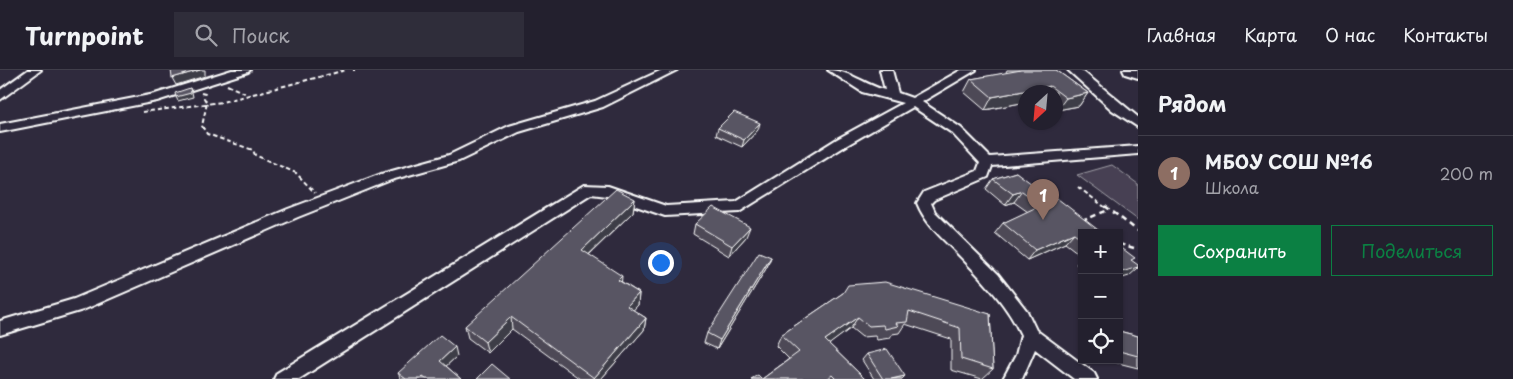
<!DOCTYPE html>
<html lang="ru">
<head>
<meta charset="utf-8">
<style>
	:root { --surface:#23202e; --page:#2f2d3a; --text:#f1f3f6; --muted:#a3a3aa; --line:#403e4a; --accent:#0b8043 }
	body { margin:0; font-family:"Playpen Sans",sans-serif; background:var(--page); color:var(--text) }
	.controls { position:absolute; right:15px; bottom:15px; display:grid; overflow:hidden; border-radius:0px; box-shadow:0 1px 4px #0004 }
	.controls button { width:45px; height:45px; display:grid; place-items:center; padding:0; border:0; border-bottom:1px solid var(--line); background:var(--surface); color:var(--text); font:25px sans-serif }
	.compass { position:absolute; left:1018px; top:15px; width:45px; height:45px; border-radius:50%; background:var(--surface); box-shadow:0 1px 4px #0004; rotate:206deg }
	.you { position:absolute; left:660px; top:192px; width:18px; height:18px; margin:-12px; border:4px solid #fff; border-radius:50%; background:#1a73e8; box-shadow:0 0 0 8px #1a73e833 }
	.badge { display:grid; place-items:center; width:32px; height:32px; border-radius:50%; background:var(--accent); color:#fff; font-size:16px; font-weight:700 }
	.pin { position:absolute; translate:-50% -41px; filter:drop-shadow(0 1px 2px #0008) }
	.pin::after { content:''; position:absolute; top:26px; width:18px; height:15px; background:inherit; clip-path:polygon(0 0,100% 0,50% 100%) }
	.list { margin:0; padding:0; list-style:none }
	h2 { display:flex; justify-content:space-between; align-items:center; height:65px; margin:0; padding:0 20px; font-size:21px }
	h2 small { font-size:16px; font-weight:400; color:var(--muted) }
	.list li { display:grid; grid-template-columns:32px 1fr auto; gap:15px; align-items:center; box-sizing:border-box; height:75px; padding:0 20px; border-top:1px solid var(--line) }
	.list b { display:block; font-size:19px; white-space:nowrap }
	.list p { margin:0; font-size:16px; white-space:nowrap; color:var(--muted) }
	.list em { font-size:16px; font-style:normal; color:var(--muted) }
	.actions { display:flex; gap:10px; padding:15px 20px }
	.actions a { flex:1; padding:11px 0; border:1px solid var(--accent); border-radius:0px; text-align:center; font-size:18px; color:var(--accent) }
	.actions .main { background:var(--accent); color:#fff }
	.icon { flex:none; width:28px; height:28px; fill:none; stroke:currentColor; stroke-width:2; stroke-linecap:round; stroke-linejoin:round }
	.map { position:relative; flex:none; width:1138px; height:309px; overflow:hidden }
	header { display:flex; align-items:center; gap:30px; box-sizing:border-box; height:70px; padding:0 25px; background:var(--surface); border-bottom:1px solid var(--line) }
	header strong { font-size:24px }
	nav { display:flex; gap:28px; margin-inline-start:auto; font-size:18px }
	.search { width:350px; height:45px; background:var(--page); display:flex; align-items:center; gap:12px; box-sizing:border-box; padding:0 18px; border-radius:0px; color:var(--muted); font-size:19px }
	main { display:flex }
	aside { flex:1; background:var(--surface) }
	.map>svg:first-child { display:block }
	.green { fill:#464152; stroke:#a2a0a8 }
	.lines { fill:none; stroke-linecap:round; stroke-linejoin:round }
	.minor-casing { stroke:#fff; stroke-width:4 }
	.highway-casing { stroke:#fff; stroke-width:4 }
	.path-far1 { stroke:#fff; stroke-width:2; stroke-dasharray:4.5 3; stroke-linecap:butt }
	.path { stroke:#fff; stroke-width:2.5; stroke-dasharray:5.5 4.5; stroke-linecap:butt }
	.minor { fill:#2f2a3d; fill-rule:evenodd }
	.highway { fill:#2f2a3d; fill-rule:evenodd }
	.wall { fill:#4d4956; stroke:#fff }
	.shaded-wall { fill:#3e3c46; stroke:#fff }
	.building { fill:#595564; stroke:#fff }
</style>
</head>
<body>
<header>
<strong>Turnpoint</strong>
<div class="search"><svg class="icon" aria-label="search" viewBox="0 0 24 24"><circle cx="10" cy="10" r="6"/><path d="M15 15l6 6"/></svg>Поиск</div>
<nav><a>Главная</a><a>Карта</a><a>О нас</a><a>Контакты</a></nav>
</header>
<main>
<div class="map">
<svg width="1138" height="309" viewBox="0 0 1138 309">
	<rect width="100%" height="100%" fill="#2f2a3d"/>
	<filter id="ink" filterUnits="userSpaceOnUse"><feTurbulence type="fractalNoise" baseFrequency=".02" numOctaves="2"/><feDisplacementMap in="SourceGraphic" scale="10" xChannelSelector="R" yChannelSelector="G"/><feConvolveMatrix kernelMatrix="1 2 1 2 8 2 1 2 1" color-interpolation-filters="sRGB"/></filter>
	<g filter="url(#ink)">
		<polygon class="green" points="1112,95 1138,114 1138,150 1077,105"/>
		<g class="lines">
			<g class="minor-casing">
				<g id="minor">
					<polygon points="28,0 41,0 0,30 0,20"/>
					<polygon points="232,0 250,0 248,2 157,31 0,62 0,54 155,24"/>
					<polygon points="662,0 677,0 603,37 519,62 459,91 391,110 298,147 83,240 0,265 0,251 74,229 288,139 381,104 449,85 509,56 595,31"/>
					<path d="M828,0C849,0 865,15 885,20L880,0H892L898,23L912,28L961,0H976L922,32L961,58L990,87L1138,76V84L992,96L988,107L934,130L931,133L935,142L998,204L1027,241L1036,260L1094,303L1097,309H1074L1035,279L1022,309H1003L1016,285L1021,265C1006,232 979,206 955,181C940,166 925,153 917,133L924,122L977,101L980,93L952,63L913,37L847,75L739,142L665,146L607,126L591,124L299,309H274L277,303L584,115L608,116L666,136L736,132L837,69L903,33L862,22Z"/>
					<polygon points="1068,0 1081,0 1138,47 1138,57 1112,40"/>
				</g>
			</g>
			<g class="highway-casing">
				<polygon id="highway" points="1123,0 1138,0 1138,8 1125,4"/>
			</g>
			<g class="path-far1">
				<polyline points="353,0 355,0"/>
				<polyline points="227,15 247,24"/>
				<polyline points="201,23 205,24 204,28 207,33 202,56 207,64 253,80 255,85 296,103 315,123"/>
				<polyline points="142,42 222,32 346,0"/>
				<polyline points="1078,117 1106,138"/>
			</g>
			<g class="path">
				<polyline points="1105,136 1138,161"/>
				<polyline points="1082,151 1108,140"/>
				<polyline points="1119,174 1138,179"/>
			</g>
			<use href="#minor" class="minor"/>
			<use href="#highway" class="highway"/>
		</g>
		<g class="wall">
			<polygon points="1007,0 1056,0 1088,23 1079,36 1057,40 1056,39 1056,22 1026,22 1026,32 985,40 964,22 971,9 1007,3 1006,2"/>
			<polygon points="718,58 758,60 742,77 716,65"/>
			<polygon points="1016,102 1082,163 1082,186 1065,173 1027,190 995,163 1003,153 1028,142 1014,132 1005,135 986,119 993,109"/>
			<polygon points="635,129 633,142 589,185 622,212 639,223 638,235 633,240 646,248 644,260 601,309 580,309 512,259 488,283 468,268 465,256"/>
			<polygon points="695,154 746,167 729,186 693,164"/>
			<polygon points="771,187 767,197 717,279 704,273 707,263"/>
			<polygon points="1082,189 1082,199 1076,194"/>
			<polygon points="843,223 990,244 993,299 982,309 951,300 951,269 905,254 899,263 892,264 890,268 877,270 875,266 862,267 851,258 829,274 865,309 751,309 762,309 789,289 776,276 781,265"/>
			<polygon points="1119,261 1138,266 1138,298 1106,290 1119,290"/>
			<polygon points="867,284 902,309 874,309 862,290"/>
			<polygon points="457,286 446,296 461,309 401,309 398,303"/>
		</g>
		<g class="shaded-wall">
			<polygon points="200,0 205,0 205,6 176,15 172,8"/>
			<polygon points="1050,16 1045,22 1026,22 1026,32 985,40 992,27"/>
			<polygon points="190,18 192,22 193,27 178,31 176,27"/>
			<polygon points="1088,23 1079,36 1057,40 1066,28"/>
			<polygon points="760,53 758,60 742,77 744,70"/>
			<polygon points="1022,121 1014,132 1005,135 1013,124"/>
			<polygon points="635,129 633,142 581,192 582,180"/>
			<polygon points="750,157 746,167 729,186 732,176"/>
			<polygon points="1074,163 1065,173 1027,190 1035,180"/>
			<polygon points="771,187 767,197 717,279 720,270"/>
			<polygon points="1138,197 1138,198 1129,206 1119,209 1119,203"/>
			<polygon points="622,206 621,218 618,210"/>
			<polygon points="639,223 638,235 626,248 627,236"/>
			<polygon points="511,247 512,259 488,283 485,272"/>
			<polygon points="858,247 851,258 819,282 825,270"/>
			<polygon points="646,248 644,260 601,309 593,309 594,308"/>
			<polygon points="455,277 457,286 443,299 440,291"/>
			<polygon points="905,306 902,309 891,309"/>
		</g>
		<g class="building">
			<polygon points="171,0 200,0 172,8"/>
			<polygon points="1021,0 1056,0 1088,23 1066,28 1050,16 992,27 971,9"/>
			<polygon points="190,18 191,23 176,27 175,23"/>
			<polygon points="734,42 760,53 744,70 718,58"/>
			<polygon points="1016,102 1036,117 1040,115 1102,163 1082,163 1082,169 1074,163 1035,180 1003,153 1041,135 1022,121 1013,124 993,109"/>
			<polygon points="616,119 635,129 582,180 622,206 618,210 639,223 627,236 646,248 594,308 511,247 485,272 465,256"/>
			<polygon points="713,137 750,157 732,176 695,154"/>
			<polygon points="1119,176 1135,188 1131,190 1138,195 1138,197 1119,203"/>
			<polygon points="759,182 771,187 720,270 707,263"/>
			<polygon points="885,212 990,244 993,299 961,289 960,258 909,241 907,252 896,253 898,256 885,259 883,255 869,256 858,247 825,270 865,309 836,309 832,305 827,309 751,309 758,305 762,309 799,282 781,265 843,223 848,215"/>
			<polygon points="1119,261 1138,266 1138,286 1119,281"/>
			<polygon points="440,265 455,277 440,291 461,309 426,309 423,307 421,309 406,309 398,303"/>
			<polygon points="887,279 905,306 891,309 883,309 867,284"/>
			<polygon points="492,294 510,309 477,309"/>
		</g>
	</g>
</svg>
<div class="controls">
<button>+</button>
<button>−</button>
<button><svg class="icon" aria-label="locate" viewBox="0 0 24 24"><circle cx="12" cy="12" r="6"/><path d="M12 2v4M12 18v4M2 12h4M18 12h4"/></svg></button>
</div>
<svg class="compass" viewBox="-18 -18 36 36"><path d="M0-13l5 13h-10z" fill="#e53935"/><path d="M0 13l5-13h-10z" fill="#a3a3aa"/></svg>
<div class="you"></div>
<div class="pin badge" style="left:1043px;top:150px;background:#8d6e63">1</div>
</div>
<aside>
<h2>Рядом<small></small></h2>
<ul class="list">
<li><span class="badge" style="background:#8d6e63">1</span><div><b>МБОУ СОШ №16</b><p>Школа</p></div><em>200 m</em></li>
</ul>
<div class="actions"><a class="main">Сохранить</a><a>Поделиться</a></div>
</aside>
</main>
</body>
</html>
